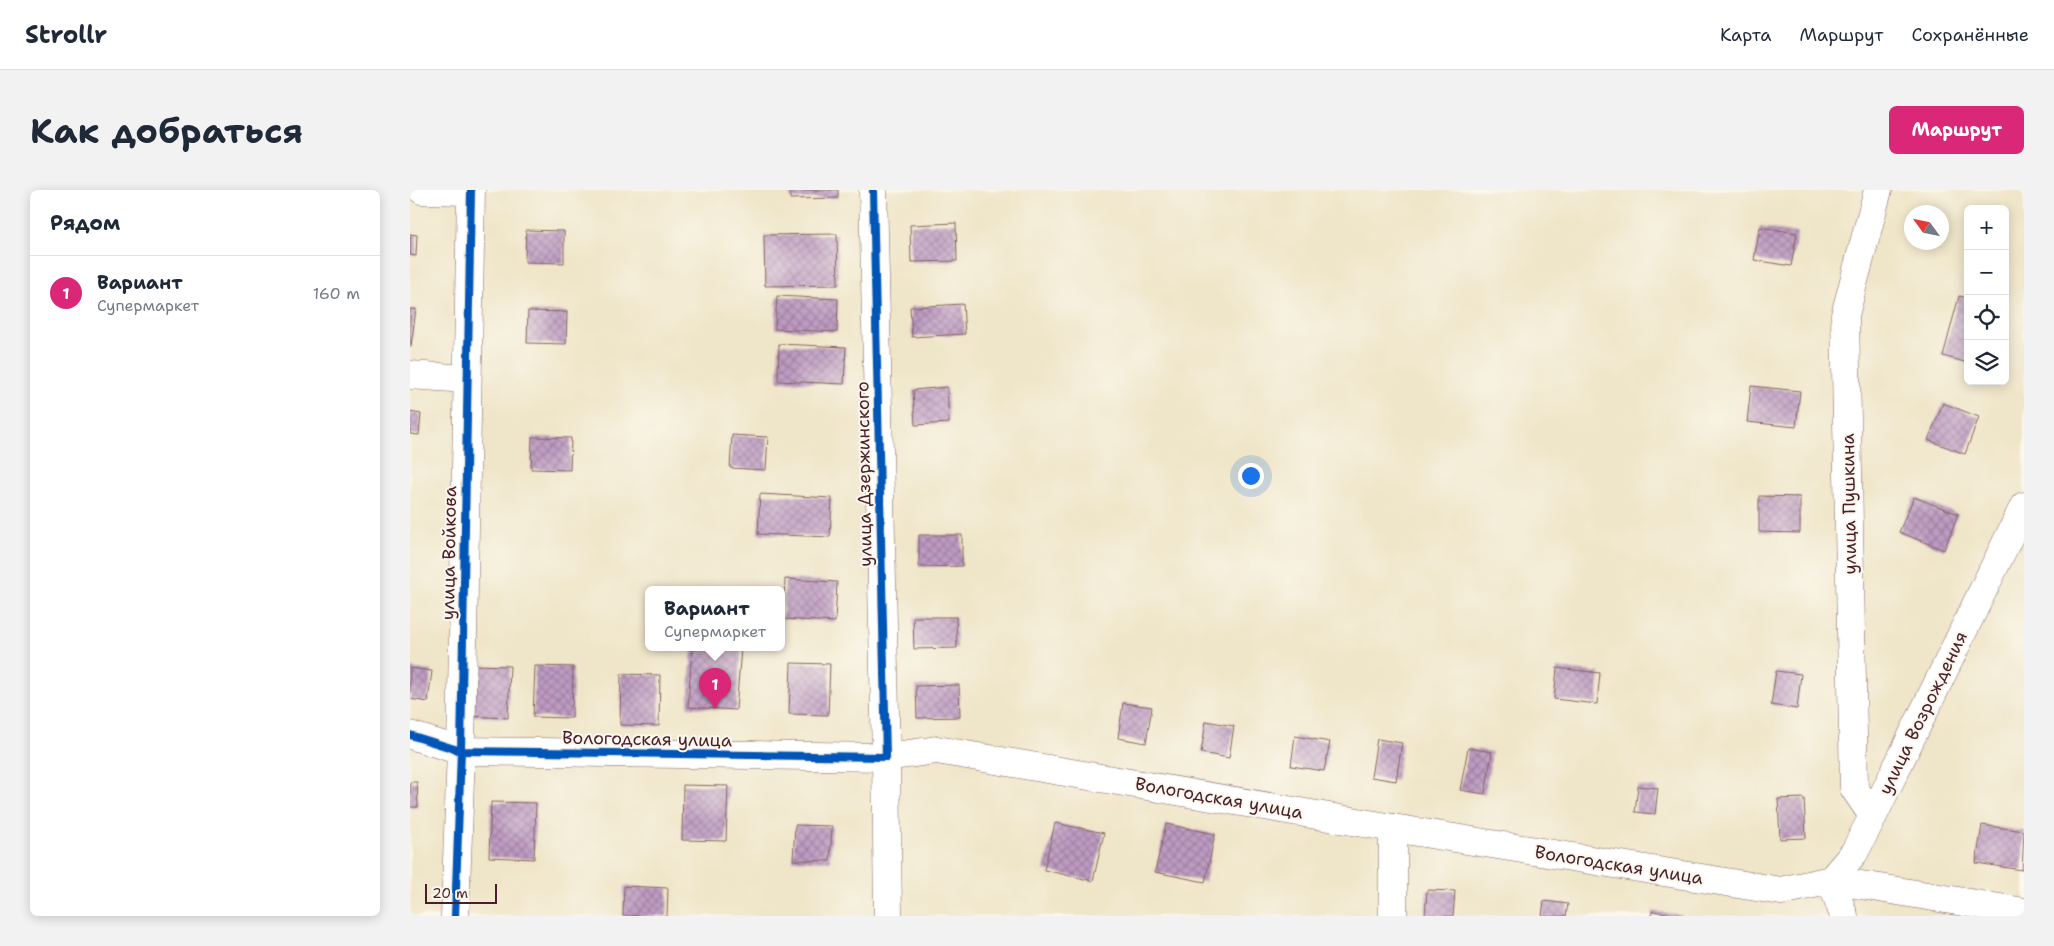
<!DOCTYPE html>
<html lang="ru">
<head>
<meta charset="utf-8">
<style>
	:root { --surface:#fff; --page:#f2f2f3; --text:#1f2937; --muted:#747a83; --line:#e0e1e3; --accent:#db2777 }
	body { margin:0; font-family:"Shantell Sans",sans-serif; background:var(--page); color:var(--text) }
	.controls { position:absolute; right:15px; top:15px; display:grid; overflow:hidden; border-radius:8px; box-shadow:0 2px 12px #0003 }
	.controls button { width:45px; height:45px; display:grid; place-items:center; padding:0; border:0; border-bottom:1px solid var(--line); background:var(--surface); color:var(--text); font:25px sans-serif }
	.compass { position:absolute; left:1494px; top:15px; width:45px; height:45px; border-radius:50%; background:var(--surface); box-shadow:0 2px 12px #0003; rotate:303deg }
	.scale { position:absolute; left:15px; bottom:12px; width:72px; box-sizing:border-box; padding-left:5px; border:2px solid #4a1f2b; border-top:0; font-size:14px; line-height:18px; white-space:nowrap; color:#4a1f2b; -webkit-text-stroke:4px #fbf7ec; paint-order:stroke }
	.you { position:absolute; left:840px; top:285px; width:18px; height:18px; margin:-12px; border:4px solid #fff; border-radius:50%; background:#1a73e8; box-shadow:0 0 0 8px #1a73e833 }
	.badge { display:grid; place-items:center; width:32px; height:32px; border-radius:50%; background:var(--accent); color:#fff; font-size:16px; font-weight:700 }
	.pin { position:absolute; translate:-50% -41px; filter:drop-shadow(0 1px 2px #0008) }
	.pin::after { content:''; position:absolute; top:26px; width:18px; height:15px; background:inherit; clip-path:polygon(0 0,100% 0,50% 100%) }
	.popup { position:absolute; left:235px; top:396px; width:140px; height:65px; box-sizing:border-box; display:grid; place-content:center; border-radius:8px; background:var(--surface); filter:drop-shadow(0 1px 4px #0005); font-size:16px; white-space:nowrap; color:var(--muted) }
	.popup b { font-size:19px; color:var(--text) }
	.popup::after { content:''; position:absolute; left:50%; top:100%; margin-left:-10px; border:10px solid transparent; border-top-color:var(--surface) }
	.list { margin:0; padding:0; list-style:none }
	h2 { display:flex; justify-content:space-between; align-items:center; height:65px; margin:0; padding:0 20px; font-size:21px }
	h2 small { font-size:16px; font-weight:400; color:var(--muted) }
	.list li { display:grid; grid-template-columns:32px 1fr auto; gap:15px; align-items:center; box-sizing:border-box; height:75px; padding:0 20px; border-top:1px solid var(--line) }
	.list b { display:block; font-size:19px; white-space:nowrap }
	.list p { margin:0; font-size:16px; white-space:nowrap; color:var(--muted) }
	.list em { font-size:16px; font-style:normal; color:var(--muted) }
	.icon { flex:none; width:28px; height:28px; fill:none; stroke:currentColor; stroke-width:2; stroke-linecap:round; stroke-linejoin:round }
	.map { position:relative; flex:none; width:1614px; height:726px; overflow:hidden; border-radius:8px }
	header { display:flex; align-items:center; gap:30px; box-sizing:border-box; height:70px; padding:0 25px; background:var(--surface); border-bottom:1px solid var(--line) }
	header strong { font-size:24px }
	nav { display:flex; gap:28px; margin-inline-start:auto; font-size:18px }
	.intro { display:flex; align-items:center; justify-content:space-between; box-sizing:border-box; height:120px; padding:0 30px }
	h1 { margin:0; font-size:35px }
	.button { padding:12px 22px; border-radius:8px; background:var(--accent); color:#fff; font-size:18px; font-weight:700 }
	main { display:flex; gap:30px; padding:0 30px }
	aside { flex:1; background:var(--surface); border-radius:8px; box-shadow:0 2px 12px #0003 }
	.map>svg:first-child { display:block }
	.building { fill:url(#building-cross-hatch) }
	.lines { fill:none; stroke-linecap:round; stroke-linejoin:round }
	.minor-casing { stroke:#846462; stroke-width:29 }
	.primary-casing { stroke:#846462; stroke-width:29 }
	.minor { stroke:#fff; stroke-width:28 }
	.primary { stroke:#fff; stroke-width:28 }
	.cycleway-casing { stroke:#fbf7ec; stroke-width:11 }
	.cycleway { stroke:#0057b8; stroke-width:8 }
	.labels { text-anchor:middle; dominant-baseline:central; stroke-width:4; stroke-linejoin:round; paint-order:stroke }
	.street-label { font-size:18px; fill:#4a1f2b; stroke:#fbf7ec }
</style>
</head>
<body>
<header>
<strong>Strollr</strong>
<nav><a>Карта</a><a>Маршрут</a><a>Сохранённые</a></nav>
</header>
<div class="intro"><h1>Как добраться</h1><a class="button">Маршрут</a></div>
<main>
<aside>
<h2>Рядом<small></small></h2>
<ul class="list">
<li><span class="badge">1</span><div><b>Вариант</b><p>Супермаркет</p></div><em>160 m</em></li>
</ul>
</aside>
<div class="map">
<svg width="1614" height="726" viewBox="0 0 1614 726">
	<defs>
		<pattern id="building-cross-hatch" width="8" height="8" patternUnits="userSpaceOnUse" patternTransform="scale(1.25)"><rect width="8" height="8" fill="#bd9bc2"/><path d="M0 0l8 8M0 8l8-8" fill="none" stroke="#9c7e9e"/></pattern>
	</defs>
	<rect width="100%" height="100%" fill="#fbf7ec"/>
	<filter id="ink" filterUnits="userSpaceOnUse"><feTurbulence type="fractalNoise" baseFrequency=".02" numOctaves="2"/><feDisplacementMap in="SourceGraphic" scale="10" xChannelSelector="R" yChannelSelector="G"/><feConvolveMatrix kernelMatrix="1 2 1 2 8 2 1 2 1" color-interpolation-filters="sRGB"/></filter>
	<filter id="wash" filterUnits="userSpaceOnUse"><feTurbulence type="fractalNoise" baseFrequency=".0096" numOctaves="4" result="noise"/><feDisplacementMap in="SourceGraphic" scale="20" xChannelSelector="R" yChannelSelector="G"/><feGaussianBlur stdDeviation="1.12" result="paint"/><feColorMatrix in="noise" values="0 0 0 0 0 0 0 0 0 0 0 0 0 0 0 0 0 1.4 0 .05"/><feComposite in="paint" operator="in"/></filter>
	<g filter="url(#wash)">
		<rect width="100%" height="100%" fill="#efe5c8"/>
		<g id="blocks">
			<g class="building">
				<polygon points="380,0 428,0 428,8 380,9"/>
				<polygon points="546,33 547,71 501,72 500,35"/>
				<polygon points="1350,37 1387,43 1381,76 1344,70"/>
				<polygon points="116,40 154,41 154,73 115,72"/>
				<polygon points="0,44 7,45 6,66 0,65"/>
				<polygon points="427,44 428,95 355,96 354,45"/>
				<polygon points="367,106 428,109 427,142 365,139"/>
				<polygon points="1549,106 1558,108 1558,173 1533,166"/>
				<polygon points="553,114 555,144 502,147 500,117"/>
				<polygon points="0,119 6,119 1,156 0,156"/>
				<polygon points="118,121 157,122 156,154 117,153"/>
				<polygon points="369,154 436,157 434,194 368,191"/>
				<polygon points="1341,196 1390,201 1386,237 1337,232"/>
				<polygon points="537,197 539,233 505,235 503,200"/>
				<polygon points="1533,213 1569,227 1555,264 1518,250"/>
				<polygon points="0,222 11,224 9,245 0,244"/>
				<polygon points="322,245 358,247 356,280 320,278"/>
				<polygon points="122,247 161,248 160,280 121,279"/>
				<polygon points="350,304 422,308 420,347 348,344"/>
				<polygon points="1349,306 1390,307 1390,343 1349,342"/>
				<polygon points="1504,307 1548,324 1534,360 1489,342"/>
				<polygon points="509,345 552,345 552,376 509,377"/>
				<polygon points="375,389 427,392 425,432 373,429"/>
				<polygon points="503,427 546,427 547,458 504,459"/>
				<polygon points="282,458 331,458 326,520 278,517"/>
				<polygon points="381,473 420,474 418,525 379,524"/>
				<polygon points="61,475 100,476 98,528 59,526"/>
				<polygon points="125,476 163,477 162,528 123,527"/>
				<polygon points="0,478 22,481 18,512 0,509"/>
				<polygon points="1147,478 1190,483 1187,514 1144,509"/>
				<polygon points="1366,481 1391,484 1387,519 1361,515"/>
				<polygon points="211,484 250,485 249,536 210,535"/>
				<polygon points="549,495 550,527 507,528 506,496"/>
				<polygon points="713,513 742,517 736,553 708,548"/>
				<polygon points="796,531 824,536 819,568 791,563"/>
				<polygon points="885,546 920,552 914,581 881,576"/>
				<polygon points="967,549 992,553 986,591 961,587"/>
				<polygon points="1058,558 1082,562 1075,604 1050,600"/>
				<polygon points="0,592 7,592 8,617 0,617"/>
				<polygon points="273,595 318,596 316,651 272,650"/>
				<polygon points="1228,596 1248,598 1245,624 1225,622"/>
				<polygon points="1394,608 1396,648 1370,649 1368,609"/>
				<polygon points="81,612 126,613 124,669 79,667"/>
				<polygon points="645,633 694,643 683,691 634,680"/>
				<polygon points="756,634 805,644 795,692 745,682"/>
				<polygon points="385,635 422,636 420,671 383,670"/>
				<polygon points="1572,635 1614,641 1612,680 1566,673"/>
				<polygon points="214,696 258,698 257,726 213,726"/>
				<polygon points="1017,700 1045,701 1043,726 1015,726"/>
				<polygon points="1134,711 1158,714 1156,726 1132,726"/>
				<polygon points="1242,721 1273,725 1273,726 1242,726"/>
			</g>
		</g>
	</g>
	<g filter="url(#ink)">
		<use href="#blocks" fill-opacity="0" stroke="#846462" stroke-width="1"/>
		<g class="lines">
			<g class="minor-casing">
				<g id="minor">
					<polyline points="12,0 61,1"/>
					<polyline points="0,185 57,189"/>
					<polyline points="0,545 51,561 476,567 463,0"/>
					<polyline points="1463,626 1444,598 1435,125 1468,0"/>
					<polyline points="1421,690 1614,722"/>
					<polyline points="1421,690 1434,726"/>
					<polyline points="45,726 51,561 61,0"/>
					<polyline points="983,726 983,638"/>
				</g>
			</g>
			<g class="primary-casing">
				<polyline id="primary" points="478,726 476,567 527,560 983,638 1371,701 1421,690 1444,663 1463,626 1614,316"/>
			</g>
			<use href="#minor" class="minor"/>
			<use href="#primary" class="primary"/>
			<g class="cycleway-casing">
				<g id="cycleway">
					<polyline points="0,545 51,561 476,567 463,0"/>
					<polyline points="45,726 51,561 61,0"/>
				</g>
			</g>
			<use href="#cycleway" class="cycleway"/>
		</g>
	</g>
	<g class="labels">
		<g class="street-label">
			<text transform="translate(454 284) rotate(-91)">улица Дзержинского</text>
			<text transform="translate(1439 314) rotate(-91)">улица Пушкина</text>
			<text transform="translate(39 363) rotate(-89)">улица Войкова</text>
			<text transform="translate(1513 523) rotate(-64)">улица Возрождения</text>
			<text transform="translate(237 549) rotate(1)">Вологодская улица</text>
			<text transform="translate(809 608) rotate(10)">Вологодская улица</text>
			<text transform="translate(1209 675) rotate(9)">Вологодская улица</text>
		</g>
	</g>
</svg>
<div class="controls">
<button>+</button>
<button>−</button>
<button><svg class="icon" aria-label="locate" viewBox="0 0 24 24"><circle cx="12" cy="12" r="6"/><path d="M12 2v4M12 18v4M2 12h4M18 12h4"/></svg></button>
<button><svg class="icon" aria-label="layers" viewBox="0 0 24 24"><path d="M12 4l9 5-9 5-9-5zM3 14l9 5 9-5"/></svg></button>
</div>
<svg class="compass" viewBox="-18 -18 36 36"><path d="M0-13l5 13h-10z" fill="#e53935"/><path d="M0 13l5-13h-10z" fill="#747a83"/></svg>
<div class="scale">20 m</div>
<div class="you"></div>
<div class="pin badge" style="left:305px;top:519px">1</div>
<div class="popup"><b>Вариант</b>Супермаркет</div>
</div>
</main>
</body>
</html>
